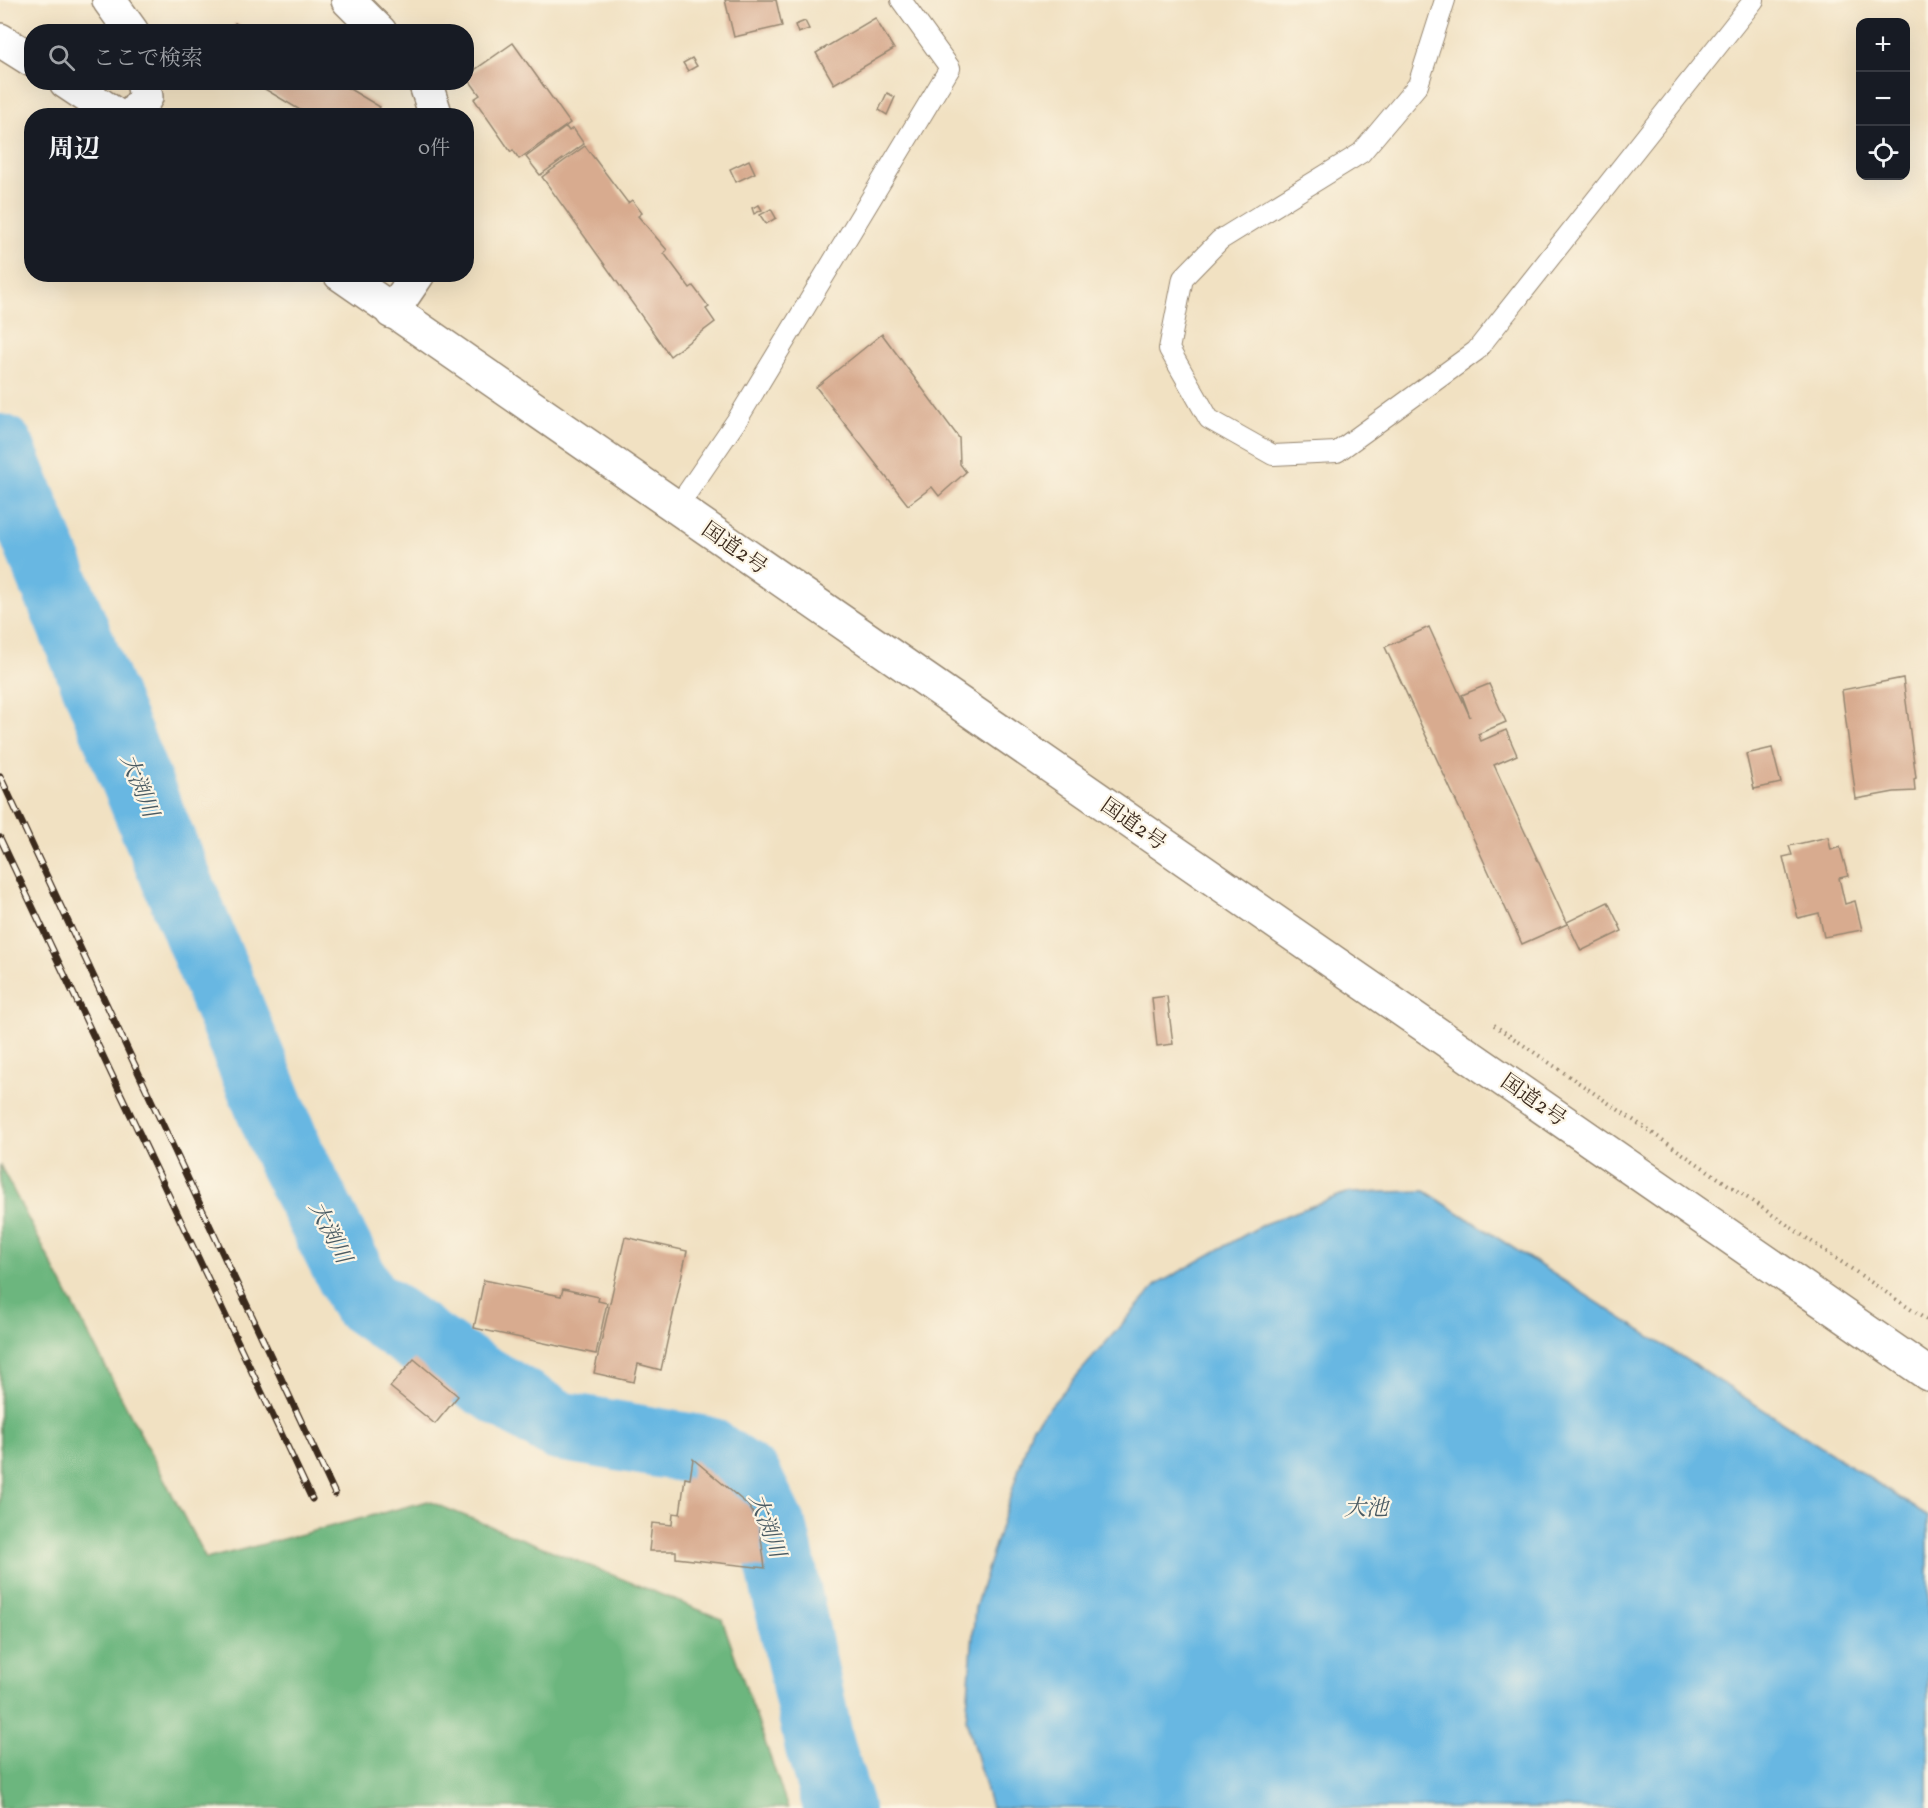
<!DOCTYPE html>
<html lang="ja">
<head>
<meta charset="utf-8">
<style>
	:root { --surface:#171b24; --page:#242831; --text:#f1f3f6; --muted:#9ea1a6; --line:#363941 }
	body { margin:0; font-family:Vollkorn,"Noto Serif JP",serif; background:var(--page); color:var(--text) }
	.controls { position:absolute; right:18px; top:18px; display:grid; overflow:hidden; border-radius:12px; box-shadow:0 6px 24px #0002 }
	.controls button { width:54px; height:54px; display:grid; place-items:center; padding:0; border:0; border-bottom:2px solid var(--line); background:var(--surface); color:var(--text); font:30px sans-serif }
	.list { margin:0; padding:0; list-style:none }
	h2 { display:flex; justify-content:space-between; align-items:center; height:78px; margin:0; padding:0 24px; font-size:26px }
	h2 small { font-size:20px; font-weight:400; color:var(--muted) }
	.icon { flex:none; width:33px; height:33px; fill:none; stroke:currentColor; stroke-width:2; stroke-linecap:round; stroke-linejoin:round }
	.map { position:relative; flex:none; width:1928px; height:1808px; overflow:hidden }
	.search { position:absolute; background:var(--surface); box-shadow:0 6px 24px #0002; left:24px; top:24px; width:450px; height:66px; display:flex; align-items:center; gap:15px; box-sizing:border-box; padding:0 21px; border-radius:24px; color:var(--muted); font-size:22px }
	.panel { position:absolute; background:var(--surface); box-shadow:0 6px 24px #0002; left:24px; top:108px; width:450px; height:174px; border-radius:24px }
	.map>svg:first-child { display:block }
	.forest { fill:#6cb67e; stroke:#54704e; stroke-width:1.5 }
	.water { fill:#67b7e2; stroke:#517080; stroke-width:1.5 }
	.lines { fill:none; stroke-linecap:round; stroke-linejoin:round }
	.river { stroke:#67b7e2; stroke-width:70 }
	.building { fill:#d8ab8f }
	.lane-casing { stroke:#968670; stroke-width:22 }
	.street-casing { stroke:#968670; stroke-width:36 }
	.highway-casing { stroke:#968670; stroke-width:36 }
	.path { stroke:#968670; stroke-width:4; stroke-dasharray:1.5 4.5; stroke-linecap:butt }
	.lane { stroke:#fff; stroke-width:20 }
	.street { stroke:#fff; stroke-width:33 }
	.highway { stroke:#fff; stroke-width:33 }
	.rail-casing { stroke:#3b2a1e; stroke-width:7 }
	.rail { stroke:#fcf5e5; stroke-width:4.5; stroke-dasharray:14; stroke-linecap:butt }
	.labels { text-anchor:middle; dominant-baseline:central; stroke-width:4.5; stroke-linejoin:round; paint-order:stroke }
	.street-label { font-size:21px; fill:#3b2a1e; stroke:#fcf5e5 }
	.water-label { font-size:22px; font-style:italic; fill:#4a5b63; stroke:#fcf5e5 }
</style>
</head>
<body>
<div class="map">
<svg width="1928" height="1808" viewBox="0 0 1928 1808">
	<rect width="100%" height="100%" fill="#fcf5e5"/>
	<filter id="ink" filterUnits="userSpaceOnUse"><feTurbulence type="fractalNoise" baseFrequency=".0167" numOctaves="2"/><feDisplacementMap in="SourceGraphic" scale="12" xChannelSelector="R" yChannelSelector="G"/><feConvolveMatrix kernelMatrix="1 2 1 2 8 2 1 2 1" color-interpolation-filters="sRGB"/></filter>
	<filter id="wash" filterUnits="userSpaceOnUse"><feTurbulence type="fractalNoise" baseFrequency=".008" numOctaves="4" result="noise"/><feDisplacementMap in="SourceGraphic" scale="24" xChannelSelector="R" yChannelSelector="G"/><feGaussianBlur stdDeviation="1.35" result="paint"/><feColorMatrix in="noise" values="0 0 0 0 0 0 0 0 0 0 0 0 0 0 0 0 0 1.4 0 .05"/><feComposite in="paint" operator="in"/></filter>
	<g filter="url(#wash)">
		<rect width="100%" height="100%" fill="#f1e1c2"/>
		<polygon class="forest" points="0,1165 206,1559 428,1501 722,1619 788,1808 0,1808"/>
		<polygon class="water" points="1425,1191 1928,1516 1928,1808 991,1808 966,1720 975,1608 1032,1427 1156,1285 1264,1224 1346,1193"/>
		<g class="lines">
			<polyline class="river" points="0,449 290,1156 363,1299 454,1363 559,1426 706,1451 748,1480 774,1534 820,1747 839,1808"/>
		</g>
		<g id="blocks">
			<g class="building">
				<polygon points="725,0 776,0 782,26 734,37"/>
				<polygon points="875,18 894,49 834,84 816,53"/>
				<polygon points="805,21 809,29 798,33 795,25"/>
				<polygon points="235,23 249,32 231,32"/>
				<polygon points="513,43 570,123 519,159 513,150 511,152 474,99 480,95 466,76"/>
				<polygon points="692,58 697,66 688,71 683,63"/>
				<polygon points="253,82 338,82 380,107 374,116 310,116"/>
				<polygon points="887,93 895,97 887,115 879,110"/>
				<polygon points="566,127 569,131 573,128 584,144 540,175 526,157"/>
				<polygon points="585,146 628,203 632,200 642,213 638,216 667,250 664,253 690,288 693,286 709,307 706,309 715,322 670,356 542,177"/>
				<polygon points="749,160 755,173 736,182 730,169"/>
				<polygon points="759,205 762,210 754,214 752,208"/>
				<polygon points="771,209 776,218 766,224 760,215"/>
				<polygon points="882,334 959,438 960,464 966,472 939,496 932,487 908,505 816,387"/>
				<polygon points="1429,627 1470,717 1462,695 1489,684 1506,722 1478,734 1481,741 1506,730 1517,755 1494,765 1567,924 1522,944 1385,647"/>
				<polygon points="1903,678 1916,778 1914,779 1915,791 1894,792 1856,799 1842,690"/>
				<polygon points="1772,748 1781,783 1754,789 1746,754"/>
				<polygon points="1828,837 1831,850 1840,847 1848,876 1839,878 1845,904 1855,901 1862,930 1824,937 1819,913 1798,918 1783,857 1792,855 1789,846"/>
				<polygon points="1608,902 1622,931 1581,951 1567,922"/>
				<polygon points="1167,996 1173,1044 1157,1046 1152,998"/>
				<polygon points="625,1237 687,1251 661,1370 638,1364 634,1382 594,1373"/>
				<polygon points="484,1280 561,1296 563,1289 599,1297 598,1301 607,1303 596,1354 474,1328"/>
				<polygon points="414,1359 458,1396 435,1424 390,1387"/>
				<polygon points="693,1459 748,1505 759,1522 765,1568 676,1558 676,1551 649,1551 652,1523 672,1525 673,1513 680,1514 685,1478 690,1479"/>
			</g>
		</g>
	</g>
	<g filter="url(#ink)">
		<use href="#blocks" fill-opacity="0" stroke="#968670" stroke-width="1.5"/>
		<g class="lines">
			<g class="lane-casing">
				<g id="lane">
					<polyline points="1445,0 1418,85 1361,153 1220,240 1183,278 1169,349 1209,419 1273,455 1337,452 1476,351 1754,0"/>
					<polyline points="676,509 737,420 950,68 901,0"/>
				</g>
			</g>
			<g class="street-casing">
				<g id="street">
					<polyline points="109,0 132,32"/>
					<polyline points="348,0 380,32"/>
					<polyline points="425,82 436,116"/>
					<polyline points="132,116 146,97 143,82"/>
					<polyline points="392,312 418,274"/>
				</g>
			</g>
			<g class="highway-casing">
				<g id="highway">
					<polyline points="0,40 32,60"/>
					<polyline points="66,82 117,116"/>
					<polyline points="340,274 1928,1374"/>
				</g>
			</g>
			<polyline class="path" points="1494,1025 1928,1321"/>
			<use href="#lane" class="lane"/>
			<use href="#street" class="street"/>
			<use href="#highway" class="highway"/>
			<g class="rail-casing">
				<g id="rail">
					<polyline points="0,776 335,1494"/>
					<polyline points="0,838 312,1499"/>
				</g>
			</g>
			<use href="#rail" class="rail"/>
		</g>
	</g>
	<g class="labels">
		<g class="street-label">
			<text transform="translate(734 549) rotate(35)">国道2号</text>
			<text transform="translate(1133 825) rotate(35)">国道2号</text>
			<text transform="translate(1533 1101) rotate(35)">国道2号</text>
		</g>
		<g class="water-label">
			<text transform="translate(138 786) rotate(68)">大渕川</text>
			<text transform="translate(329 1233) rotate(63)">大渕川</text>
			<text x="1366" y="1509">大池</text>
			<text transform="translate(766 1526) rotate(70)">大渕川</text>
		</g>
	</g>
</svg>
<div class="controls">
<button>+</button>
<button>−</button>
<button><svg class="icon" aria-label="locate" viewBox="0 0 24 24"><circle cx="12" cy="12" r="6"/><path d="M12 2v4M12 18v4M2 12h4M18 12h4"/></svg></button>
</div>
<div class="search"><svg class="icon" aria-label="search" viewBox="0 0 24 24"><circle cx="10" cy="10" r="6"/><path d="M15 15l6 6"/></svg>ここで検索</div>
<section class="panel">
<h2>周辺<small>0件</small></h2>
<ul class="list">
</ul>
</section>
</div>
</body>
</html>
